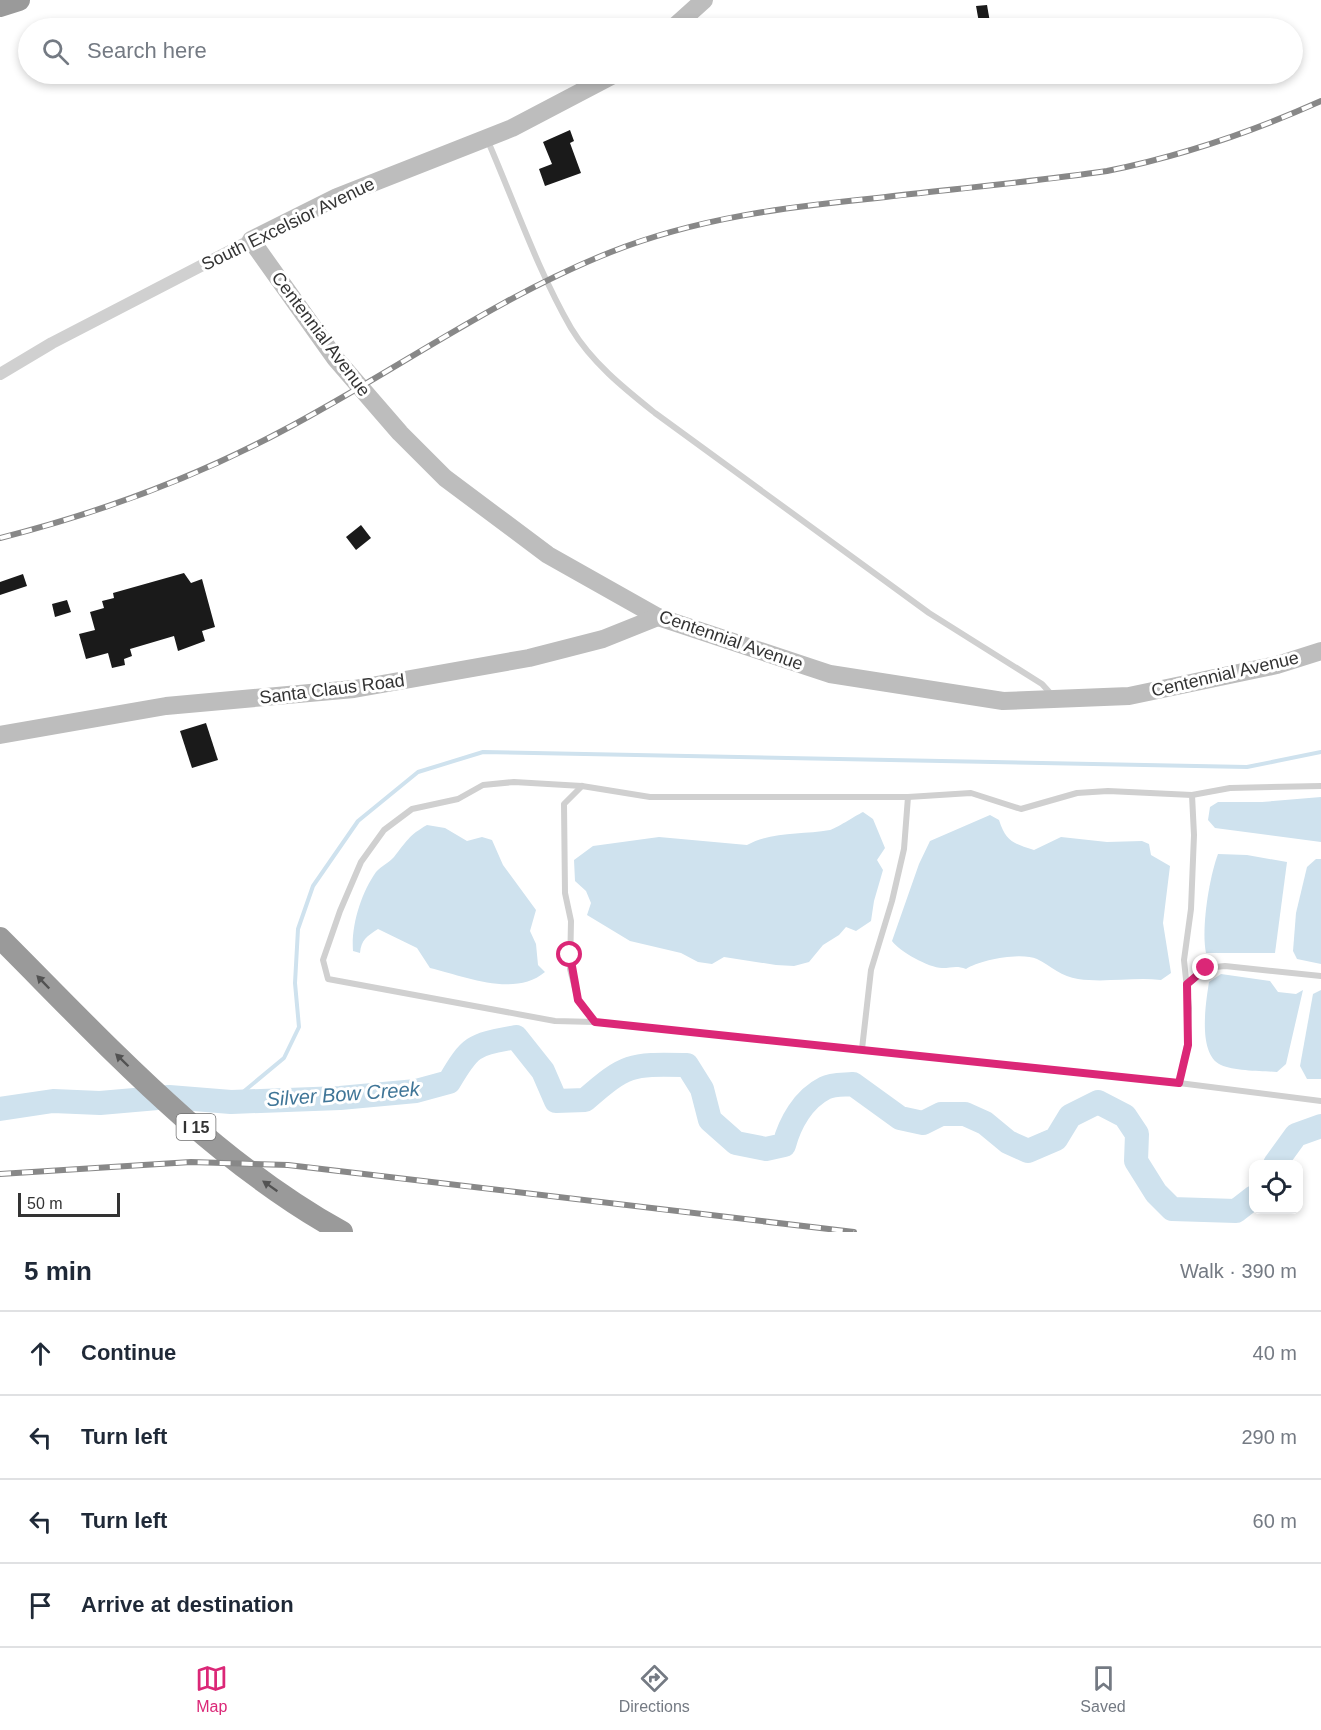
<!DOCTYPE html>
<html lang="en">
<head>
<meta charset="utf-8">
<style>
	:root { --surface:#fff; --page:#f6f6f7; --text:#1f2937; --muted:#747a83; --line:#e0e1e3; --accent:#db2777 }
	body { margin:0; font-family:Helvetica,sans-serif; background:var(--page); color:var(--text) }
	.controls { position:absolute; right:18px; bottom:18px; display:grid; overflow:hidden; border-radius:12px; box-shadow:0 3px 9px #0003 }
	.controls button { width:54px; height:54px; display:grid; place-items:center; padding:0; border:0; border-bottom:2px solid var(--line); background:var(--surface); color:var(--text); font:30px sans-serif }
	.scale { position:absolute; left:18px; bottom:15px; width:102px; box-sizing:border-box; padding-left:6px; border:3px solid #333; border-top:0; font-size:16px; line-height:21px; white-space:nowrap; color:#333; -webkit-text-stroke:4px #fff; paint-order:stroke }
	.stop { position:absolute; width:18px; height:18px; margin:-14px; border:4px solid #db2777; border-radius:50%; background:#fff }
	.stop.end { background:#db2777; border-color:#fff; box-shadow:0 2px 6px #0008 }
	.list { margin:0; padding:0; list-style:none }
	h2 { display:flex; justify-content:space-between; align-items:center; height:78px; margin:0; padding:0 24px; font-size:26px }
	h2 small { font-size:20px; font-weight:400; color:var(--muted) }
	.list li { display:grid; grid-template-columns:39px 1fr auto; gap:18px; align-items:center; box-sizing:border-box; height:84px; padding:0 24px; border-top:2px solid var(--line) }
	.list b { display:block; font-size:22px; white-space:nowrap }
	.list em { font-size:20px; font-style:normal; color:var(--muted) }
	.icon { flex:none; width:33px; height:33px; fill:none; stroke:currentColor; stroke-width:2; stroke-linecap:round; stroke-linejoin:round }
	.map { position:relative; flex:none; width:1321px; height:1232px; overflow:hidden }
	.search { position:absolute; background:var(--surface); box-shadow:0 3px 9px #0003; left:18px; right:18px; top:18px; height:66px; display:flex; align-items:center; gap:15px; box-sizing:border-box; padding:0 21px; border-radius:33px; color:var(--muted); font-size:22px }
	.sheet { height:414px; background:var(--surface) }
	nav { display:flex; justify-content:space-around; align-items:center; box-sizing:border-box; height:84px; border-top:2px solid var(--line); background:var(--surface); font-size:16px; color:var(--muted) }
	nav a { display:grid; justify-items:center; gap:3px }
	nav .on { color:var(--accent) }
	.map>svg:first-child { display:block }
	.water { fill:#cfe2ee }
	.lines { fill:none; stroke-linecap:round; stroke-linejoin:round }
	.stream { stroke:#cfe2ee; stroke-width:4 }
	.river { stroke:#cfe2ee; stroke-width:24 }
	.building { fill:#1a1a1a }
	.lane { stroke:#d0d0d0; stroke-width:6 }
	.street { stroke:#d0d0d0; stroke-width:12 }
	.secondary { stroke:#bdbdbd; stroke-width:18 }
	.highway { stroke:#9a9a9a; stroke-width:22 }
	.rail-casing { stroke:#888; stroke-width:6 }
	.rail { stroke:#fff; stroke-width:4; stroke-dasharray:11; stroke-linecap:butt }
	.oneway { fill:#525252 }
	.route { stroke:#db2777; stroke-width:8 }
	.labels { text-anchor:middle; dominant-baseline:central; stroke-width:6; stroke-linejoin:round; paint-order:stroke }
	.shield { fill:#fff; stroke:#707070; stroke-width:1.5 }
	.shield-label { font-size:16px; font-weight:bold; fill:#333 }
	.street-label { font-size:18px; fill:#333; stroke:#fff }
	.water-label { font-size:20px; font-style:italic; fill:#3f7597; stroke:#fff }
</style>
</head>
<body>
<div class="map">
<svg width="1321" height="1232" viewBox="0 0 1321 1232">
	<rect width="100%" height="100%" fill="#fff"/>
	<g class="water">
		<polygon points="1321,797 1321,842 1215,828 1208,820 1210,807 1218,802 1262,802"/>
		<path d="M863,812L873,819L885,848L877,860L883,870L874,901L871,921L856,931L846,927L839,935L823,945L809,962L794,966L776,965L724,957L712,964L698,962L681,953L630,941L587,915L591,903L586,891L575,881L574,860L593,846L659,837L747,845C773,831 802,835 830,830C835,829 855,816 863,812Z"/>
		<path d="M990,815L999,820C1006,842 1013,843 1034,850L1061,837L1107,842L1142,841L1149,844L1151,855L1170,866L1163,923L1171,973L1161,980C1133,977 1105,983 1078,979C1062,977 1051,966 1037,959C1021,952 980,960 966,969C956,965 952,968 942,968C929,968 899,951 892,941L919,864L930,841Z"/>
		<path d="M427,825L445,828L467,841L482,837L492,840L503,865L536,910L530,931L536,944L538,965L545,972C514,998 464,976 430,968L417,948L378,929C367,936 361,940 360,953L353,951C351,926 361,893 376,872C381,866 389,863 394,857C406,842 409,835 427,825Z"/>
		<path d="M1218,854L1247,855L1287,862L1275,953H1206C1201,929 1209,878 1218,854Z"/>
		<polygon points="1316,859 1321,859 1321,964 1297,959 1293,951 1296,913 1307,867"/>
		<path d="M1221,974L1270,981L1278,992L1296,994L1303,990L1286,1064L1277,1072C1263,1071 1234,1071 1221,1065C1197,1054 1206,1002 1209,982Z"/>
		<polygon points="1321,990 1321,1079 1307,1079 1300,1066 1313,994"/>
	</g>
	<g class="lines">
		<polyline class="stream" points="231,1102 284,1058 299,1027 295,983 298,929 313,886 358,821 418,772 483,752 1247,767 1321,752"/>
		<g class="river">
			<path d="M0,1109L53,1101L100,1103L169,1097L231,1102L340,1098L416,1091L449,1082C471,1044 474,1045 516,1037L543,1071L556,1101L585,1100C627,1063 631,1064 687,1065L702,1089L710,1120L736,1143L766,1149L784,1145C790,1123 803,1099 825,1088C833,1084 845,1085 853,1084L900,1118L923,1123L941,1114H965L985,1123L1008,1142L1028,1151L1056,1139L1070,1116L1098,1102L1125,1116L1137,1134L1136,1161L1156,1193L1172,1209L1236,1211L1254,1197"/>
			<polyline points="1275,1164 1296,1135 1321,1126"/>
		</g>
	</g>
	<g class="building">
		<polygon points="987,5 991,28 980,28 976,6"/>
		<polygon points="570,130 574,141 570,143 581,173 545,186 539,169 552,164 543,142"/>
		<polygon points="361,525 371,538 356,550 346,537"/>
		<polygon points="184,573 191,583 202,579 215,627 202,631 205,641 178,651 174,636 130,649 132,656 124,659 125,665 112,668 108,653 86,659 79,634 95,630 90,612 104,608 102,601 114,598 113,593"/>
		<polygon points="23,574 27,586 0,595 0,582"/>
		<polygon points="67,600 71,612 55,617 52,604"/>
		<polygon points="206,723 218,760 192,768 180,731"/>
	</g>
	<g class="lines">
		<g class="lane">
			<path d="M487,139C514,201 537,269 571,328C592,363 625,389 655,413L929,613L1042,684L1052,695"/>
			<polyline points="582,786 564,804 565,893 571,921 570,969 578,1000 595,1022"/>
			<polyline points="1321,786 1230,788 1192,795 1108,791 1077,793 1021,809 971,793 908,797 650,797 582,786 514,782 483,785 458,799 412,809 384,830 361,862 340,911 323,960 328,979 555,1021 595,1022 1179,1083 1321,1101"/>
			<polyline points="1187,985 1206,968 1225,966 1321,976"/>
			<polyline points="862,1049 871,970 892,901 904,849 908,797"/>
			<polyline points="1179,1083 1187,1045 1189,1008 1184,960 1191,909 1194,835 1192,795"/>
		</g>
		<polyline class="street" points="0,374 52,343 251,240"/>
		<g class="secondary">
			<polyline points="673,28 704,0"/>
			<polyline points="615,74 512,128 337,197 251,240 335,358 400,433 445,478 548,555 658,617 830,674 1003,701 1129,696 1277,665 1321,651"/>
			<polyline points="0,735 166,706 354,689 529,658 603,639 658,617"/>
		</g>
		<g class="highway">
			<polyline points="0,6 19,0"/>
			<path d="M0,938C106,1044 210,1159 342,1232"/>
		</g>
		<g class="rail-casing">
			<g id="rail">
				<path d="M0,538C99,513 192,479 282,431C392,373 495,298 611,252C697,218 786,207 877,198C954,189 1031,182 1107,171C1181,156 1252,132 1321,101"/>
				<polyline points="0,1174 191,1162 288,1165 854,1232"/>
			</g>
		</g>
		<use href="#rail" class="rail"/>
	</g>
	<defs><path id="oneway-solid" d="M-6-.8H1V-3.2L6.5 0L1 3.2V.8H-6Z" transform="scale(1.5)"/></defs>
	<g class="oneway">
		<use href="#oneway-solid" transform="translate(43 982) rotate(-134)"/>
		<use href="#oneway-solid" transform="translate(122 1060) rotate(-136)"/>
		<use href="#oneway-solid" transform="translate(270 1186) rotate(-145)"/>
	</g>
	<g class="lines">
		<polyline class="route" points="570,955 578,1000 595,1022 1179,1083 1188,1045 1187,984 1206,968"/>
	</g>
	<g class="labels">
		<rect class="shield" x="176.5" y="1114" width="39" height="26" rx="4.5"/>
		<g class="shield-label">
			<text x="196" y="1127">I 15</text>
		</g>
		<g class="street-label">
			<text transform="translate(288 224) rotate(-26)">South Excelsior Avenue</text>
			<text transform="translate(321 334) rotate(53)">Centennial Avenue</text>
			<text transform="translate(731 640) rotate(19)">Centennial Avenue</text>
			<text transform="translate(1225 674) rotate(-13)">Centennial Avenue</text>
			<text transform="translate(332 689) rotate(-7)">Santa Claus Road</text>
		</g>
		<g class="water-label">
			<text transform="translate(343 1094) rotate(-4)">Silver Bow Creek</text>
		</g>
	</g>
</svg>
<div class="controls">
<button><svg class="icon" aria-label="locate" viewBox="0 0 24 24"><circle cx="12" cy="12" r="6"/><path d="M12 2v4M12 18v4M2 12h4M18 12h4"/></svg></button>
</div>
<div class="scale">50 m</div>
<div class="stop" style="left:570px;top:955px"></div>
<div class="stop end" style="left:1206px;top:968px"></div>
<div class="search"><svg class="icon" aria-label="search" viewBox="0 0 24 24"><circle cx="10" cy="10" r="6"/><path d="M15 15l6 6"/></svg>Search here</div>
</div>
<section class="sheet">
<h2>5 min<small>Walk · 390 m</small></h2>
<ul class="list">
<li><svg class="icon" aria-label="ahead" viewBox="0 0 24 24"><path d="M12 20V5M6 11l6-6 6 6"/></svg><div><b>Continue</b></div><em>40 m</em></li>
<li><svg class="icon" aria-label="left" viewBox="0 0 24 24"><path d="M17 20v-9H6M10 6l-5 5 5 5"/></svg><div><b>Turn left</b></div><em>290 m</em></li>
<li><svg class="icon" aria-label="left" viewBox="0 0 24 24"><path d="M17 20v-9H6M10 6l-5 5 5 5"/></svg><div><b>Turn left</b></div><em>60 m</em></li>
<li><svg class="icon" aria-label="arrive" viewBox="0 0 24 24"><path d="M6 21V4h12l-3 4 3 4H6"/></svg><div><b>Arrive at destination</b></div></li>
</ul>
</section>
<nav>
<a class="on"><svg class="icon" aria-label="map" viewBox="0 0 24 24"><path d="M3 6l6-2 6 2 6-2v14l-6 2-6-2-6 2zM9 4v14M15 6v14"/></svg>Map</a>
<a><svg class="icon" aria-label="directions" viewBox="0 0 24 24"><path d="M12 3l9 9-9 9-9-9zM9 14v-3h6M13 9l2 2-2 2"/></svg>Directions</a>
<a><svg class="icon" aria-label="saved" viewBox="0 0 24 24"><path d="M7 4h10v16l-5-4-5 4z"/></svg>Saved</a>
</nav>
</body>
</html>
